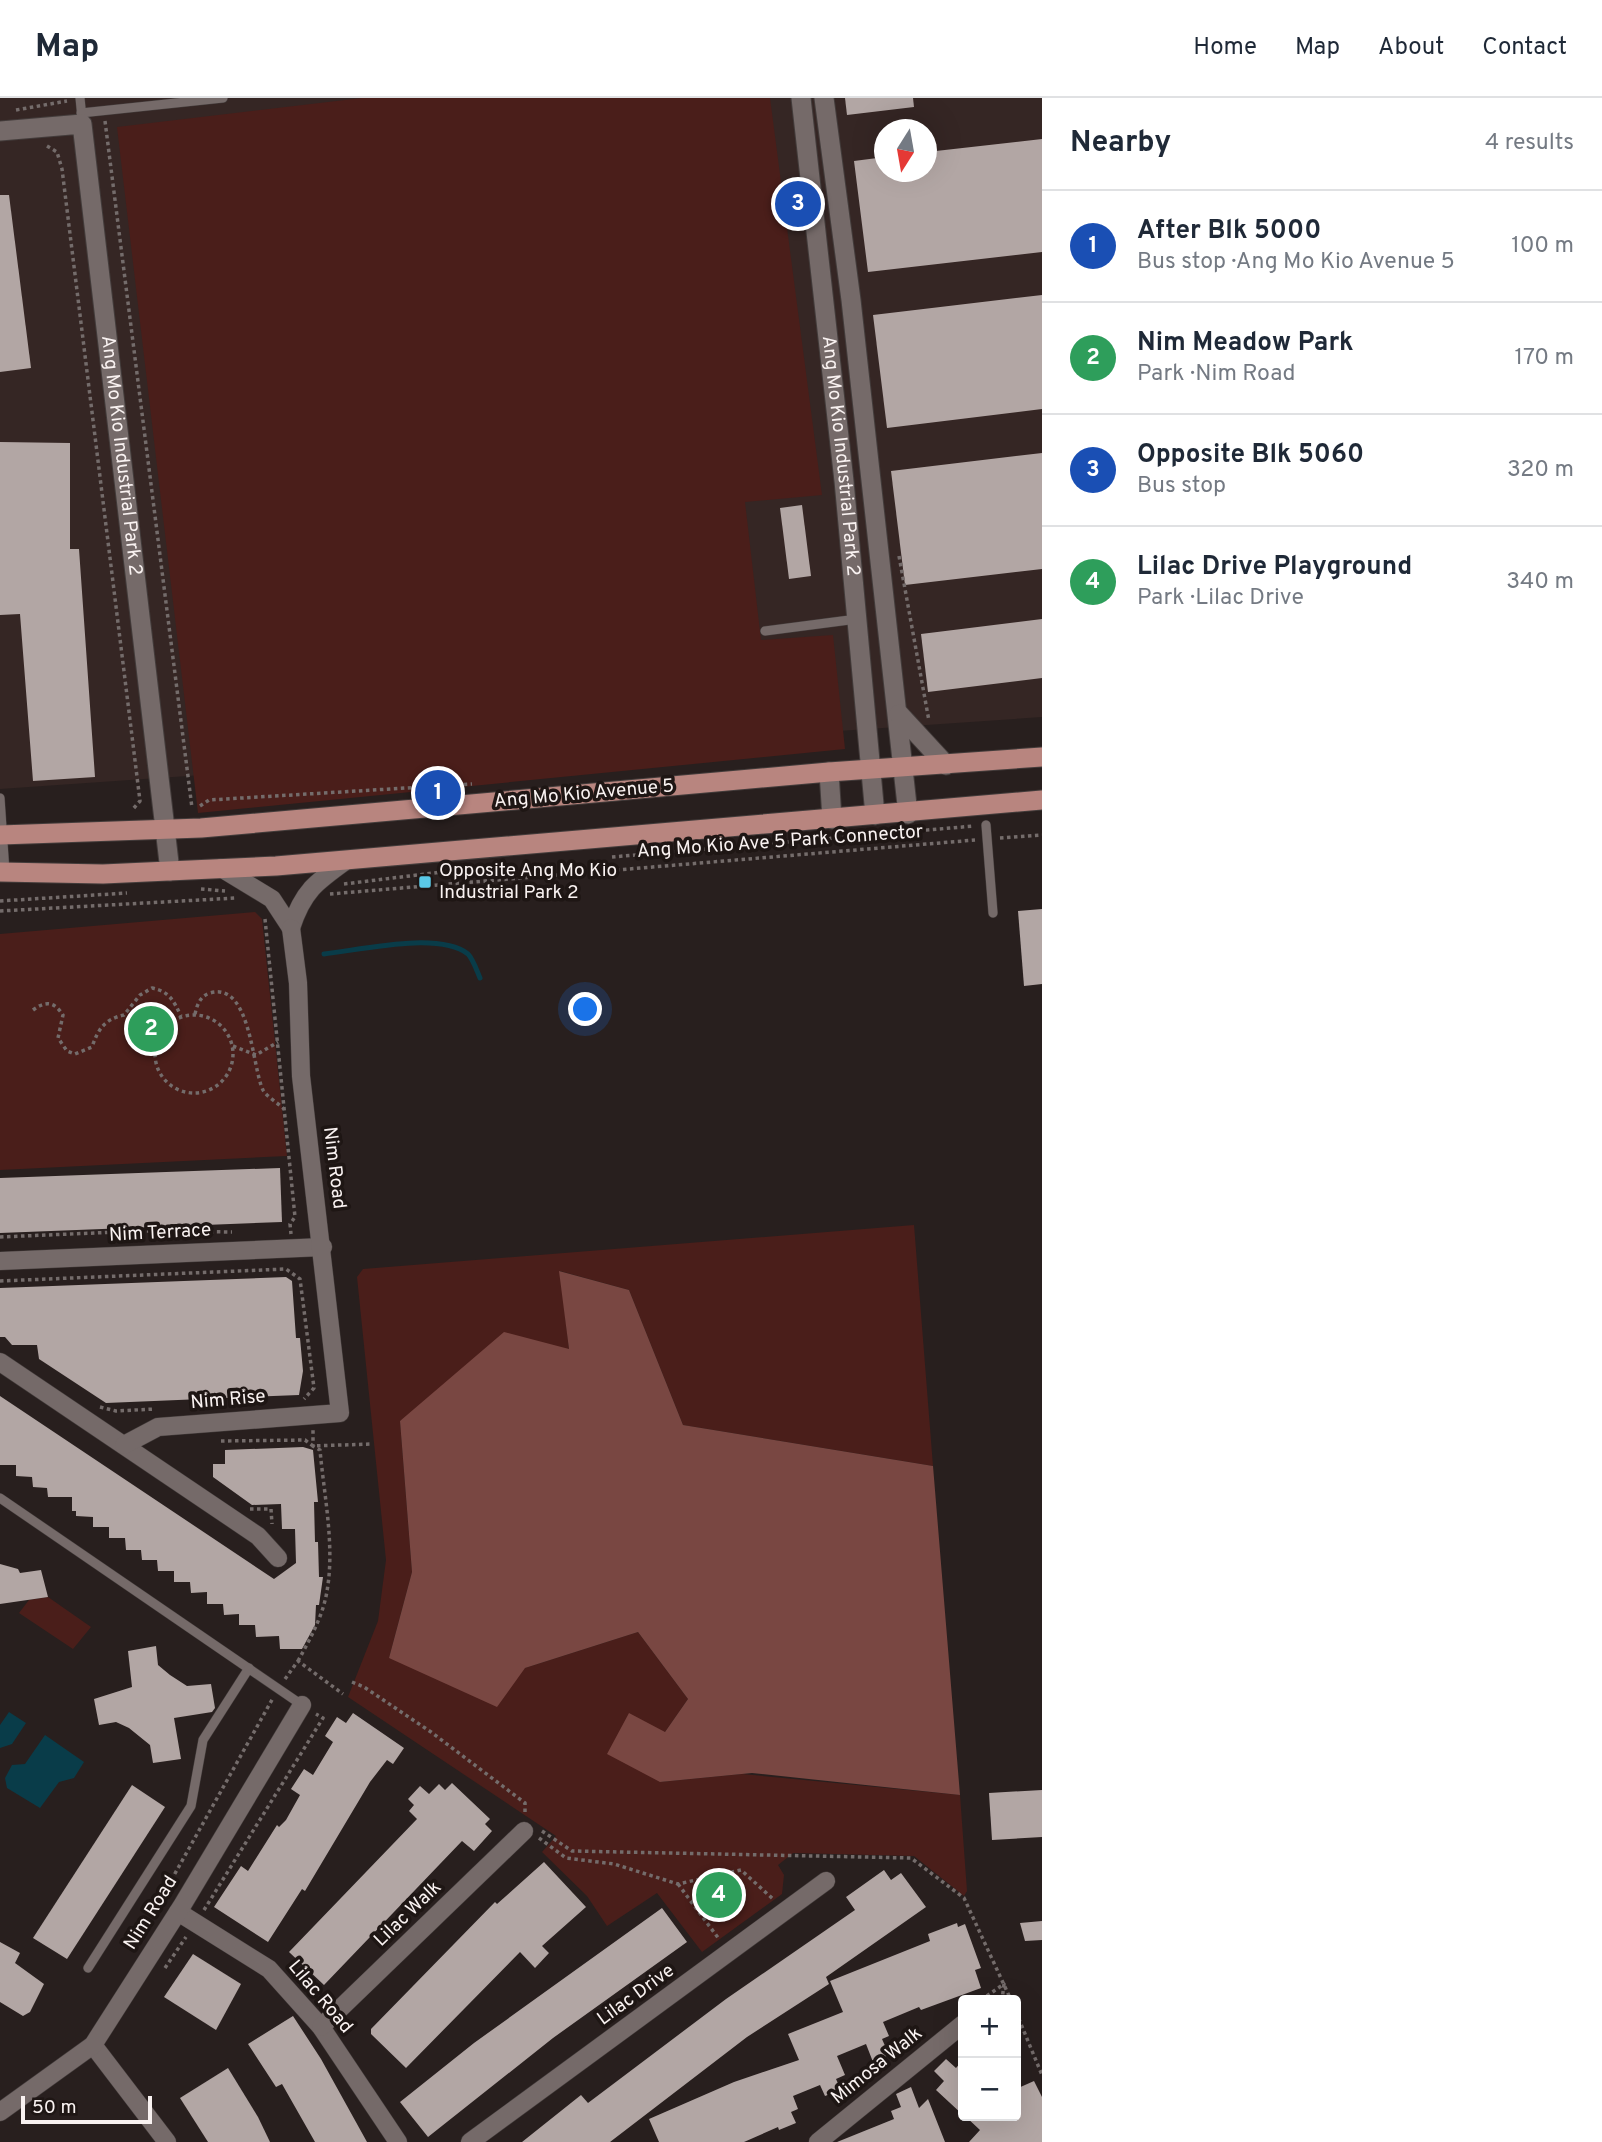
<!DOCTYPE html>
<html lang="en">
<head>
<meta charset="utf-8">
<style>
	:root { --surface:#fff; --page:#f2f2f3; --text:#1f2937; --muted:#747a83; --line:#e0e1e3; --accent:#3a7186 }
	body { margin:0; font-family:Overpass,sans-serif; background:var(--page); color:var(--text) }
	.controls { position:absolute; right:21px; bottom:21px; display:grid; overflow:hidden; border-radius:7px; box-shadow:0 7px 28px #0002 }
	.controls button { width:63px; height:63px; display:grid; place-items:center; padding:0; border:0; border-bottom:2px solid var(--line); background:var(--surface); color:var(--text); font:35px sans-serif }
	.compass { position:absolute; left:874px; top:21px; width:63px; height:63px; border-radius:50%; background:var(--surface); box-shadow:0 7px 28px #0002; rotate:191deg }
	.scale { position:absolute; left:21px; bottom:18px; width:131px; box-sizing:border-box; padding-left:7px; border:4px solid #f9f2f1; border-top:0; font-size:19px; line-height:24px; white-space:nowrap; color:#f9f2f1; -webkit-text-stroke:5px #1e1614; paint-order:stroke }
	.you { position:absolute; left:586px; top:912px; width:24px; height:24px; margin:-18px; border:5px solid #fff; border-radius:50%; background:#1a73e8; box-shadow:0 0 0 10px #1a73e833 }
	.badge { display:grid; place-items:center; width:46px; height:46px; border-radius:50%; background:var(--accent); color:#fff; font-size:23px; font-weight:700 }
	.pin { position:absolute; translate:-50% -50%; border:4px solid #fff; box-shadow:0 2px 7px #0006 }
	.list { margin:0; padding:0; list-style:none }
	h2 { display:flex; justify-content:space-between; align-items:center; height:91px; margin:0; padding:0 28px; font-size:30px }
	h2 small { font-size:23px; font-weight:400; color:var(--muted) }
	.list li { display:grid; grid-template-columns:46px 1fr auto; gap:21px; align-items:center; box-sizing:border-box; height:112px; padding:0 28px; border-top:2px solid var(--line) }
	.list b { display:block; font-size:26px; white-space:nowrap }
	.list p { margin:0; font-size:23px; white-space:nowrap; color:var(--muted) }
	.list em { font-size:23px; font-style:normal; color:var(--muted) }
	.map { position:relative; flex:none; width:1042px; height:2044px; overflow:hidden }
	header { display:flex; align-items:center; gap:42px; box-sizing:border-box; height:98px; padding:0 35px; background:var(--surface); border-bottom:2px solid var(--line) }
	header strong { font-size:33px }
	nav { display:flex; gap:38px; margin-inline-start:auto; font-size:24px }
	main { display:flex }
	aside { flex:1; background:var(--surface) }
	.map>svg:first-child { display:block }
	.built { fill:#352624; fill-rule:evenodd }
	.green { fill:#4a1e1a }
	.forest { fill:#794742 }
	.water { fill:#093c49 }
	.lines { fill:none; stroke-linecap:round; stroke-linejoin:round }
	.stream { stroke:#093c49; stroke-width:5 }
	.building { fill:#b2a6a4 }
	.service-casing { stroke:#433c3b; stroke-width:10 }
	.minor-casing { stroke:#433c3b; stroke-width:19 }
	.tertiary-casing { stroke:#433c3b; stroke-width:21 }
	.primary-casing { stroke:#433c3b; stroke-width:21 }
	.path { stroke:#746c6b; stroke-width:3.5; stroke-dasharray:3.5 3.5; stroke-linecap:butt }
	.service { stroke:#756a69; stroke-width:9 }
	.minor { stroke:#756a69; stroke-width:18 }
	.tertiary { stroke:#756a69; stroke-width:19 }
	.primary { stroke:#b8857f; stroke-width:19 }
	.poi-dot { fill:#5ac8e6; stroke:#1e1614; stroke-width:2.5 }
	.labels { text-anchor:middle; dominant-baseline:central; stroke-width:7; stroke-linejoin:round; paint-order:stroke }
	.street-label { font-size:19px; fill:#f9f2f1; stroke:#1e1614 }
	.poi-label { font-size:19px; fill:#f9f2f1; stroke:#1e1614; text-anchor:start }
</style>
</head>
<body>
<header>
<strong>Map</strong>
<nav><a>Home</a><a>Map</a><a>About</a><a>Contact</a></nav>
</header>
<main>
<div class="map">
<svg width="1042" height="2044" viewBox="0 0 1042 2044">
	<rect width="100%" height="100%" fill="#281f1e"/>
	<path class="built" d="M0,0H1042V619L0,691ZM884,32H926V74H884Z"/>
	<g class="green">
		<polygon points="362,0 770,0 822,397 745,404 761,542 833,537 845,651 198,715 117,29"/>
		<polygon points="255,814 262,821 287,1058 0,1072 0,836"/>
		<polygon points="914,1127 933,1368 683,1327 629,1192 560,1173 569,1251 400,1323 412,1474 389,1560 525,1570 638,1534 688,1601 665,1634 660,1684 742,1676 960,1697 967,1793 964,1798 914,1758 793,1755 778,1767 784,1777 782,1796 702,1854 657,1795 607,1828 587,1798 542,1754 556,1738 348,1599 378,1523 386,1462 357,1179 363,1171"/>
		<polygon points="48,1499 91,1529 73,1551 19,1515 29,1502"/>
	</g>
	<polygon class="forest" points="559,1173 629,1192 683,1327 933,1368 960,1697 752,1675 660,1684 607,1656 629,1615 665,1634 688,1601 638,1534 525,1570 497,1609 389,1560 412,1474 400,1323 504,1234 569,1251"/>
	<g class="water">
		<polygon points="9,1614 26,1625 12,1646 0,1650 0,1627"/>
		<polygon points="45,1637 84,1664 74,1680 59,1684 40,1710 7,1690 5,1680 12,1667 25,1666"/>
	</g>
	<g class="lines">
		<path class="stream" d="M324,856C360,852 439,833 468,856C473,861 477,873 480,880"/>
	</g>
	<g class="building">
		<polygon points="845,0 913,0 914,9 847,17"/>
		<polygon points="1042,41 1042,154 868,174 854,63 885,59 885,74 927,74 927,54"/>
		<polygon points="0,97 9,97 31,270 0,274"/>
		<polygon points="1042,197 1042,311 887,330 873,217"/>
		<polygon points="0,344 70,345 70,451 79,451 95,679 33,683 20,516 0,517"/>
		<polygon points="1042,355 1042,471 905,487 891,373"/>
		<polygon points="802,407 811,478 789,481 780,410"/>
		<polygon points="1042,521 1042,580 928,594 921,536"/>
		<polygon points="1042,811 1042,886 1024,888 1018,813"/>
		<polygon points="280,1070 282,1124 0,1135 0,1080"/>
		<polygon points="286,1179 292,1183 296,1240 300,1240 303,1273 299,1297 106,1305 39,1261 37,1247 12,1247 5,1239 0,1239 0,1190"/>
		<polygon points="0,1298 274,1481 296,1465 295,1431 282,1431 281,1406 252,1407 213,1379 213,1366 225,1366 225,1352 303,1349 313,1352 318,1404 314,1404 315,1444 318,1444 319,1479 323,1479 319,1507 316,1507 315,1527 302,1551 280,1551 279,1538 256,1539 255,1527 239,1527 239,1516 224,1517 223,1506 207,1506 207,1494 191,1495 190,1484 174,1484 174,1473 158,1473 157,1462 142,1462 141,1452 126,1452 125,1440 109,1440 109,1429 93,1429 93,1419 76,1418 76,1413 72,1413 72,1399 48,1399 47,1390 33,1389 32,1379 16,1378 16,1367 0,1367"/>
		<polygon points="0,1466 18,1471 20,1475 41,1472 48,1499 0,1506"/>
		<polygon points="156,1548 158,1567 170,1577 187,1588 211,1586 215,1610 212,1614 174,1620 181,1661 153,1665 150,1647 129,1630 116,1624 99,1627 94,1601 132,1589 128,1553"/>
		<polygon points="353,1615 404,1650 393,1666 387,1662 370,1684 305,1793 302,1791 268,1844 214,1809 241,1768 248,1773 277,1727 279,1729 286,1722 300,1697 291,1691 304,1671 313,1677 333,1644 325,1638 337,1619 346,1625"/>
		<polygon points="452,1685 490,1721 485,1726 492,1733 474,1753 462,1743 324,1887 289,1854 417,1721 409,1713 414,1707 408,1701 420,1688 429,1696 439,1686 445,1692"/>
		<polygon points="132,1687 165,1709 67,1861 33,1840"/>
		<polygon points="1042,1692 1042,1739 992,1742 989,1695"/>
		<polygon points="544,1764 586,1809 542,1848 549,1855 535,1870 520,1854 406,1970 371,1936 371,1931 495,1804 497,1806"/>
		<polygon points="884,1772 891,1782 901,1775 926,1809 826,1879 829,1886 747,1939 610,2044 522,2044 581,1997 588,2005 726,1901 855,1812 846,1799"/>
		<polygon points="662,1810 687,1844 553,1940 428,2039 400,2004 474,1945"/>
		<polygon points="1042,1823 1042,1842 1025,1843 1020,1825"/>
		<polygon points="957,1825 958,1829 965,1826 981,1870 975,1872 981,1890 921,1912 919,1909 883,1924 889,1938 882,1941 889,1957 873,1964 866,1946 837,1958 845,1977 836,1981 841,1992 825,1998 820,1987 793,1998 798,2011 791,2014 796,2025 779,2032 778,2029 744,2044 659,2044 649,2021 734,1984 799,1962 788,1936 843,1914 830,1883 930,1843 928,1836"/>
		<polygon points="0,1844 20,1855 15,1865 44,1886 30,1914 23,1918 0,1904"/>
		<polygon points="193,1856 241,1886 216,1932 164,1899"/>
		<polygon points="293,1918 321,1961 367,2044 315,2044 282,1986 276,1989 248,1946"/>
		<polygon points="946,1961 956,1970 963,1962 963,2017 936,1992 944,1983 934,1973"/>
		<polygon points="228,1970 258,2019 270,2044 208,2044 180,2000"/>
		<polygon points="1034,1983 1042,1999 1042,2044 969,2044 980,2032 965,2018 1016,2018 1016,1991"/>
		<polygon points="911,1989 919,2010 928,2001 945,2044 837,2044 894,2021 891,2013 901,2009 896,1996"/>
	</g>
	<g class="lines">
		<g class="service-casing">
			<g id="service">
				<polyline points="80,0 82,20"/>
				<polyline points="81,15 223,0"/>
				<polyline points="765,533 857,521"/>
				<polyline points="0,700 5,774"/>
				<polyline points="986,727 993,815"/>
				<polyline points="0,1400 302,1607"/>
				<polyline points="88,1870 191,1708 203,1642 249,1570"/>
			</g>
		</g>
		<g class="minor-casing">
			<g id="minor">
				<path d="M221,770L272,801L291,830C303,793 316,784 347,762"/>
				<polyline points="0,1163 323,1149"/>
				<polyline points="0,1264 258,1438 278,1460"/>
				<polyline points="124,1347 158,1329 340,1315 301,978 298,885 291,830"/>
				<polyline points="178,1814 269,1871 321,1929 398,2044"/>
				<polyline points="321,1929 524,1733"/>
				<polyline points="93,1947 167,2044"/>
				<polyline points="0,2014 93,1947 183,1806 302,1607"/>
				<polyline points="470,2044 826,1783"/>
				<polyline points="818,2044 963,1926"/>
			</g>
		</g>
		<g class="tertiary-casing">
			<g id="tertiary">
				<path id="s1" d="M801,0L844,383L875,717"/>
				<polyline points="824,0 851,202 908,716"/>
				<path id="s2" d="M0,33L82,26L170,773"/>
				<polyline points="899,616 946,667"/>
				<polyline points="829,674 832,721"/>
			</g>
		</g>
		<g class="primary-casing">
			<g id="primary">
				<polyline points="0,737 201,730 829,674 1042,659"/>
				<polyline points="0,774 103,776 276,768 1042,702"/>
			</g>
		</g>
		<g class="path">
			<polyline points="16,12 67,3"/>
			<polyline points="105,23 192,710"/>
			<polyline points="47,48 57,54 62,71 140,703 133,711"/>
			<polyline points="899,458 929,623"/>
			<polyline points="200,708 209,702 472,686"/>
			<polyline points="1000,740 1042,737"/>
			<polyline points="612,759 974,728"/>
			<polyline points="344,786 458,772"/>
			<polyline points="201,791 225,793"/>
			<polyline points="330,796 975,742"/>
			<polyline points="0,803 127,795"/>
			<polyline points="0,813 236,800"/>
			<polyline points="265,821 295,1119 290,1126 291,1136"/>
			<path d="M33,912C45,903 54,903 63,917L58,940L67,953L75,956L92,949C98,931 105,921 124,917L140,897L152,890C170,894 173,902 181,918"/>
			<path d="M195,916C197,907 200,898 210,895C251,883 252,970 263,992C267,999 278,1005 284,1011"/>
			<circle cx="194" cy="956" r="39"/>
			<polyline points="233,948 256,957 278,944"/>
			<polyline points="0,1139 141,1133 232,1134"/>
			<polyline points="0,1183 286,1171 300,1181 314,1290 304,1301"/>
			<polyline points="100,1309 116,1313 155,1311"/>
			<polyline points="221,1343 305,1342 313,1348 370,1346"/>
			<polyline points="250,1411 271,1411 272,1426"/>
			<path d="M298,1563C310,1541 323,1518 327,1493C335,1448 324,1397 320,1352L313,1348V1332"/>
			<polyline points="285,1581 298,1563 343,1596"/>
			<polyline points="352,1584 364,1589 431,1634 525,1705 525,1716"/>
			<polyline points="542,1733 572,1753 911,1760 964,1800 1011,1902"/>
			<polyline points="539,1740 566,1760 614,1766 678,1786 741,1772 773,1801"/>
			<polyline points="678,1786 719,1841"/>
			<polyline points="204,1812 323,1620 316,1616"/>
			<polyline points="144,1831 273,1600"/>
			<polyline points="165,1870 186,1839"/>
			<polyline points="981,1902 1004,1886 1002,1902"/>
			<polyline points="1016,1914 1042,1977"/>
		</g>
		<use href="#service" class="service"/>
		<use href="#minor" class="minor"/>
		<use href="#tertiary" class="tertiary"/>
		<use href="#primary" class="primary"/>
	</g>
	<rect class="poi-dot" x="418" y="777" width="14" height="14" rx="3.5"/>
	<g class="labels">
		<g class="street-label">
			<text stroke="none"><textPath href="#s2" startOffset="416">Ang Mo Kio Industrial Park 2</textPath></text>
			<text stroke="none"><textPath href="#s1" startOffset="360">Ang Mo Kio Industrial Park 2</textPath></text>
			<text transform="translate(584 696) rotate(-5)">Ang Mo Kio Avenue 5</text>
			<text transform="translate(780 744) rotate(-4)">Ang Mo Kio Ave 5 Park Connector</text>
			<text transform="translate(334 1070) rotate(83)">Nim Road</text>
			<text transform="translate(160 1135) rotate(-3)">Nim Terrace</text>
			<text transform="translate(228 1302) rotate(-5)">Nim Rise</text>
			<text transform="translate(151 1815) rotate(-58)">Nim Road</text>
			<text transform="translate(408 1816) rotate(-44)">Lilac Walk</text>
			<text transform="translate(636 1897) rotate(-36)">Lilac Drive</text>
			<text transform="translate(320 1899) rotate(50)">Lilac Road</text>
			<text transform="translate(877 1968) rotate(-39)">Mimosa Walk</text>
		</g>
		<g class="poi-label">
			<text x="439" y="773">Opposite Ang Mo Kio<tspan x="439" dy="22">Industrial Park 2</tspan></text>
		</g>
	</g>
</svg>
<div class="controls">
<button>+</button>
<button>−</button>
</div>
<svg class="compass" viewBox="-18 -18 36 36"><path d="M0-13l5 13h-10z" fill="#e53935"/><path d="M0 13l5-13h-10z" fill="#747a83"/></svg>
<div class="scale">50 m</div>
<div class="you"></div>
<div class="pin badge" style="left:438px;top:695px;background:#1a4fb4">1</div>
<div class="pin badge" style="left:151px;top:931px;background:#2e9e5b">2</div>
<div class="pin badge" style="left:798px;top:106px;background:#1a4fb4">3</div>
<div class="pin badge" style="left:719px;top:1797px;background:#2e9e5b">4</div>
</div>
<aside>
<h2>Nearby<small>4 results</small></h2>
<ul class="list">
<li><span class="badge" style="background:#1a4fb4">1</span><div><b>After Blk 5000</b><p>Bus stop · Ang Mo Kio Avenue 5</p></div><em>100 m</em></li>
<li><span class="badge" style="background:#2e9e5b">2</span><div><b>Nim Meadow Park</b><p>Park · Nim Road</p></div><em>170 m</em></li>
<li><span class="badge" style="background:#1a4fb4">3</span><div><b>Opposite Blk 5060</b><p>Bus stop</p></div><em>320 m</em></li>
<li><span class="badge" style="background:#2e9e5b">4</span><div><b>Lilac Drive Playground</b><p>Park · Lilac Drive</p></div><em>340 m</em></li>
</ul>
</aside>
</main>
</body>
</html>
